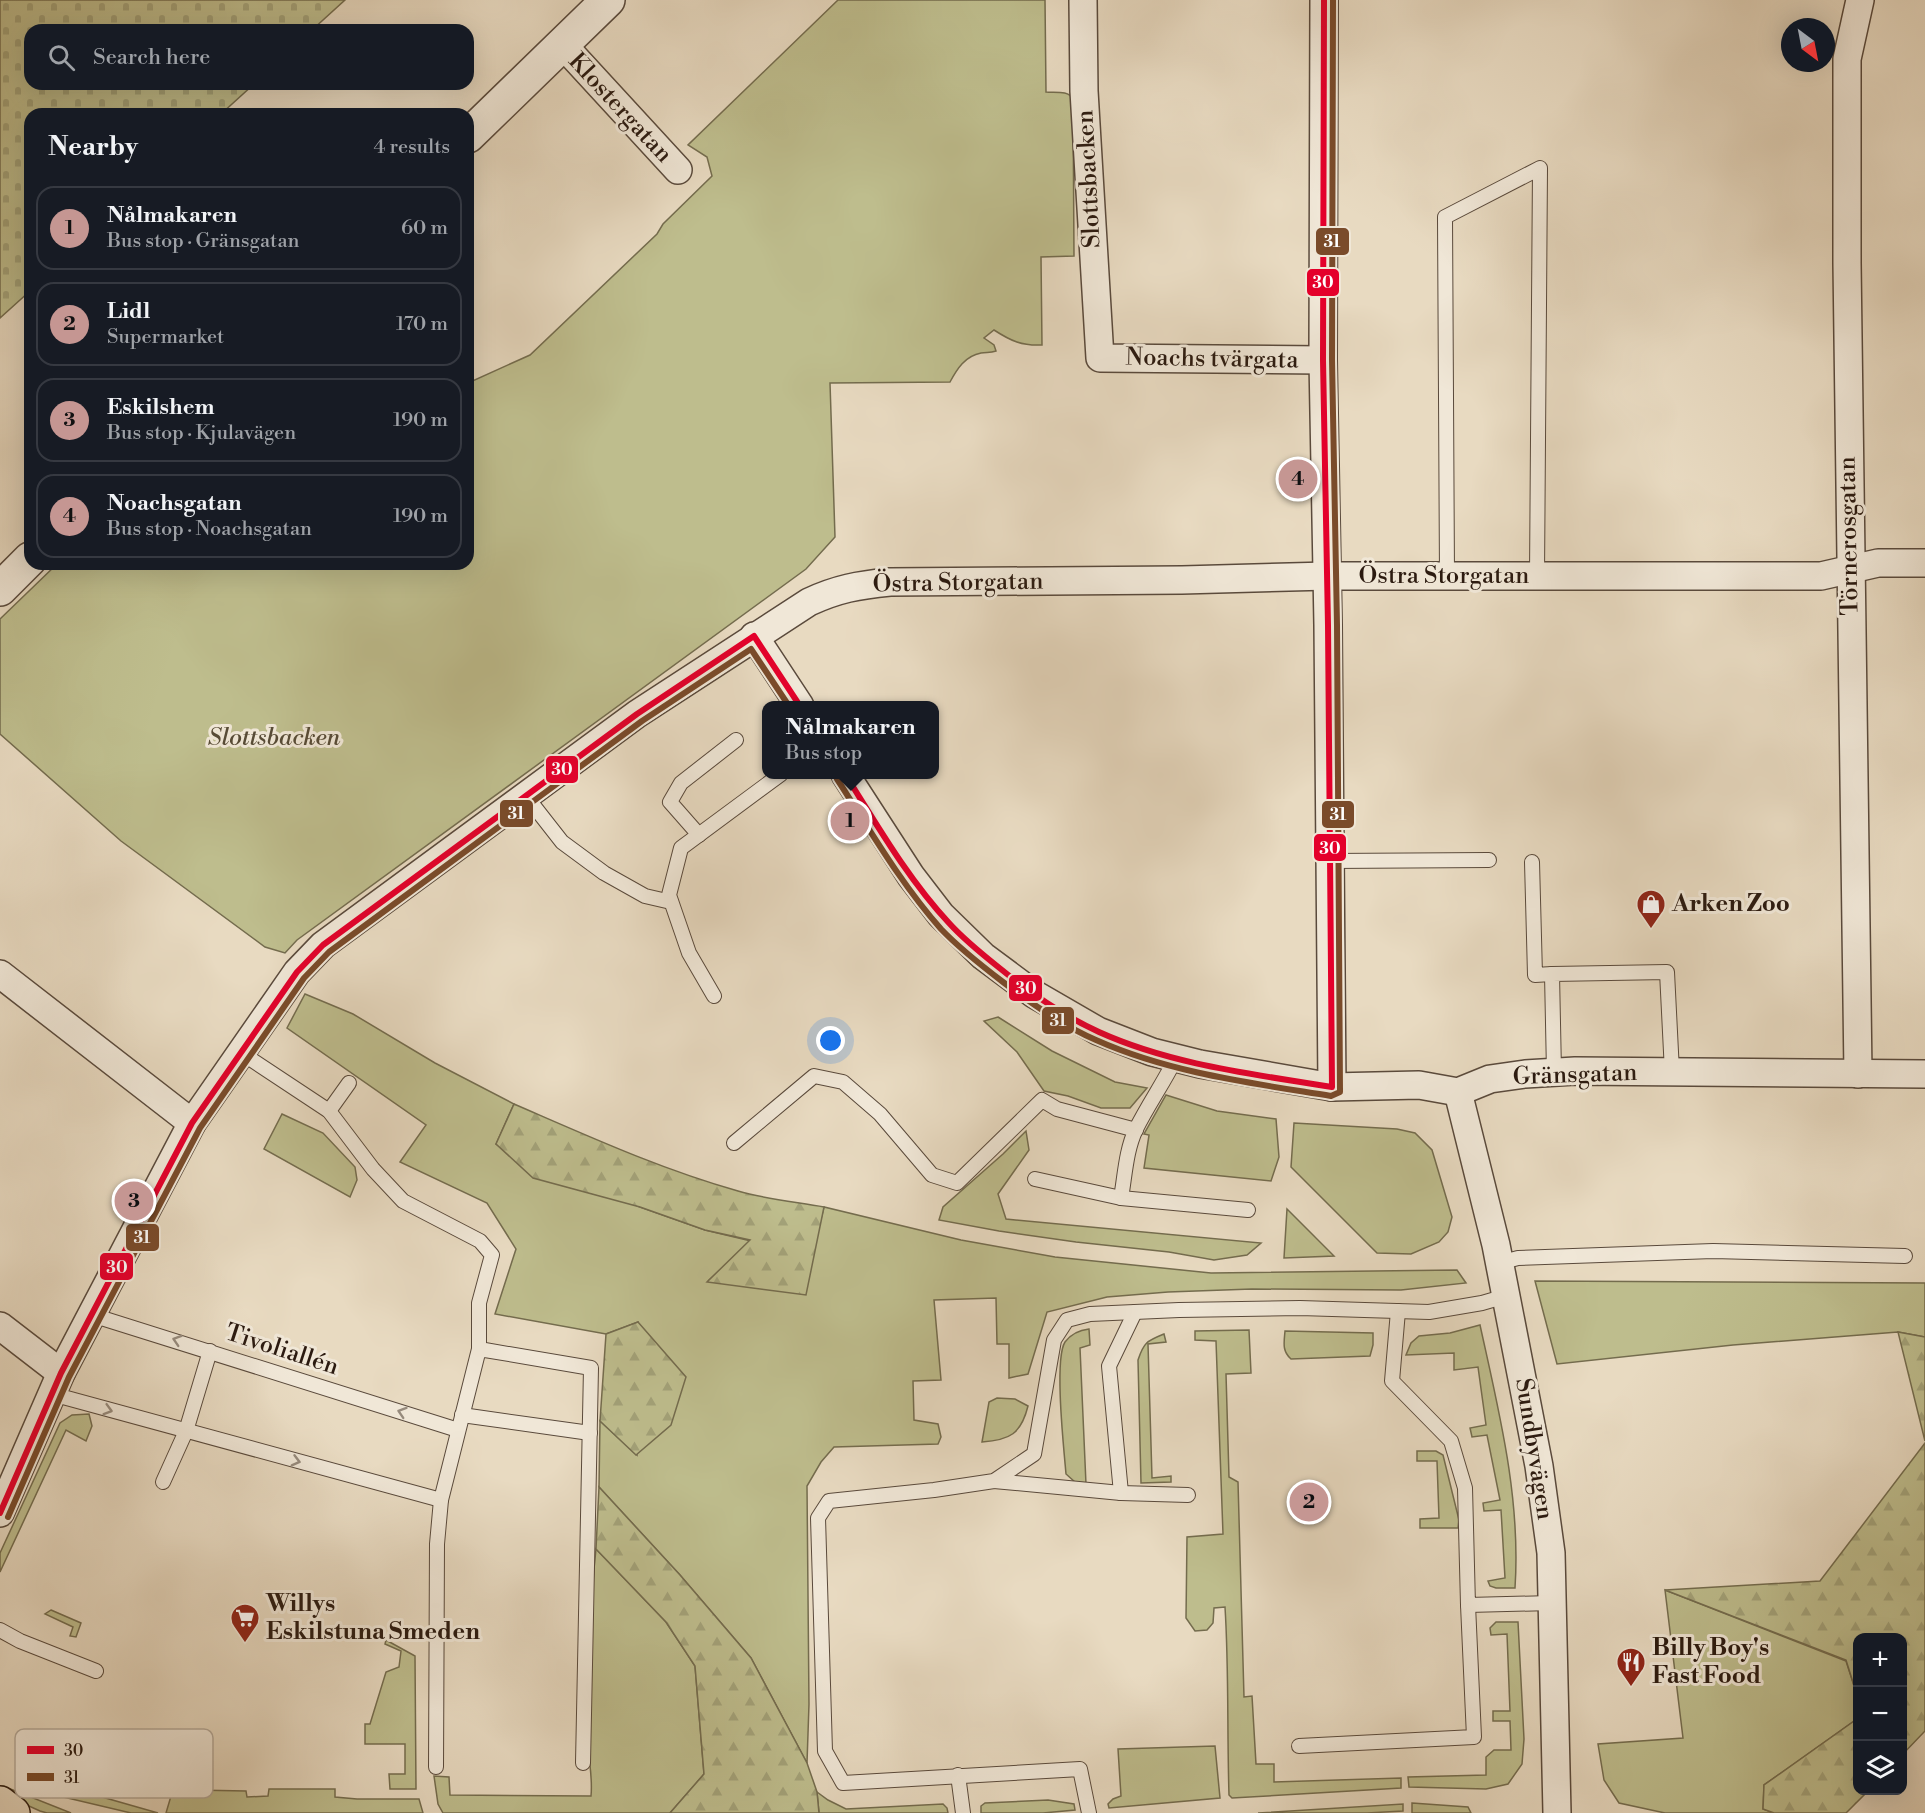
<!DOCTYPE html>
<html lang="en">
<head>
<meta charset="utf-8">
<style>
	:root { --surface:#171b24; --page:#242831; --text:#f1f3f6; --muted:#9ea1a6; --line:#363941; --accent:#c59692 }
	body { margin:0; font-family:"Libre Bodoni",serif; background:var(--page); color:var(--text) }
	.controls { position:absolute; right:18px; bottom:18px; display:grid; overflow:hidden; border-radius:12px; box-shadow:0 6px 24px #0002 }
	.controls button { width:54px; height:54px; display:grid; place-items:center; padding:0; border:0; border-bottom:2px solid var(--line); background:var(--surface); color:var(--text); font:30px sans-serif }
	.compass { position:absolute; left:1781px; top:18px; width:54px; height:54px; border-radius:50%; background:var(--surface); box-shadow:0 6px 24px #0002; rotate:148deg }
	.you { position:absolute; left:831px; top:1041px; width:21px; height:21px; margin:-15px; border:4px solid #fff; border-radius:50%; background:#1a73e8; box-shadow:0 0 0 9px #1a73e833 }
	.badge { display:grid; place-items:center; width:39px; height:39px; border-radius:50%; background:var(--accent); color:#111; font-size:20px; font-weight:700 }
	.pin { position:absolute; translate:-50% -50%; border:3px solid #fff; box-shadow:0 2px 6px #0006 }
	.popup { position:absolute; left:762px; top:701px; width:177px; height:78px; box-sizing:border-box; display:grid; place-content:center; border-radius:12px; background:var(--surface); filter:drop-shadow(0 2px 4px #0005); font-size:20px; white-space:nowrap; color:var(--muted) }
	.popup b { font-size:22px; color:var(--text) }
	.popup::after { content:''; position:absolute; left:50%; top:100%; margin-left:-12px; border:12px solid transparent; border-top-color:var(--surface) }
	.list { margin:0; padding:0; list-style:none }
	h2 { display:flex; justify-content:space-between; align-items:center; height:78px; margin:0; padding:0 24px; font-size:26px }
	h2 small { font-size:20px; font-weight:400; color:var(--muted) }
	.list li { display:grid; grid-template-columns:39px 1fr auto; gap:18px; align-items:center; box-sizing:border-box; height:84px; margin:0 12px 12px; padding:0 12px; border:2px solid var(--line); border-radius:18px }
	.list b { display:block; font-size:22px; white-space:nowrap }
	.list p { margin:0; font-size:20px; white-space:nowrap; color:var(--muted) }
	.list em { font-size:20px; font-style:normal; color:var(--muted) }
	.icon { flex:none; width:33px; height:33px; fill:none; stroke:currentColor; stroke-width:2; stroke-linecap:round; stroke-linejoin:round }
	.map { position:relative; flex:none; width:1925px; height:1813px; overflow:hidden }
	.search { position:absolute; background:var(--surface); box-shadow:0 6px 24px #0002; left:24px; top:24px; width:450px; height:66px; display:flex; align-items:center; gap:15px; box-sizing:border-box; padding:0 21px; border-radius:18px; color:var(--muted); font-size:22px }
	.panel { position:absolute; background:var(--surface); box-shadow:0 6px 24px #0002; left:24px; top:108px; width:450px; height:462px; border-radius:18px }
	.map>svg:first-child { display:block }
	.green { fill:#bebd8d; stroke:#746c4e; stroke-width:1.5 }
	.forest { fill:url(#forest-firs); stroke:#746c4e; stroke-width:1.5 }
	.cemetery { fill:url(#cemetery-stones); stroke:#746c4e; stroke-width:1.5 }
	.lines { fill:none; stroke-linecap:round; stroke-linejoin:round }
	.service-casing { stroke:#5a4a3c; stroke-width:16 }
	.minor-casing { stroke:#5a4a3c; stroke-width:30 }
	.tertiary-casing { stroke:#5a4a3c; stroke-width:36 }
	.primary-casing { stroke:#2b1a10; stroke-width:36 }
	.service { stroke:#f0e7d7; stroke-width:14 }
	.minor { stroke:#f0e7d7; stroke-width:27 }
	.tertiary { stroke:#f0e7d7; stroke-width:33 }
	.primary { stroke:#e8dac1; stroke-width:33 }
	.bus-1-casing { stroke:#f0e7d7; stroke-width:10 }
	.bus-2-casing { stroke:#f0e7d7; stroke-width:10 }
	.bus-1 { stroke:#e4002b; stroke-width:6 }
	.bus-2 { stroke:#7a4b2a; stroke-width:6 }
	.oneway { stroke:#978b7d }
	.labels { text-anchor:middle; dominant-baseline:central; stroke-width:6; stroke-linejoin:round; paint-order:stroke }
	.street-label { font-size:24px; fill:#2b1a10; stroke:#f0e7d7 }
	.park-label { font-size:24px; font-style:italic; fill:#574b36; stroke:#f0e7d7 }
	.poi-label { font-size:24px; font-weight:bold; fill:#2b1a10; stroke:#f0e7d7; text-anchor:start }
	.key { fill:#f0e7d7; stroke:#b5aa9b; stroke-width:1.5 }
	.key-label { font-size:16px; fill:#2b1a10 }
	.line-badge { stroke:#f0e7d7; stroke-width:2 }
	.badge-label { font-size:16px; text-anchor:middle; font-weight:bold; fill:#fff }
</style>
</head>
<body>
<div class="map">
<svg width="1925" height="1813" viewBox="0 0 1925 1813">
	<defs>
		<pattern id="forest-firs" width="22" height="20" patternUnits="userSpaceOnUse" patternTransform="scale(1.5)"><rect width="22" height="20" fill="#bebd8d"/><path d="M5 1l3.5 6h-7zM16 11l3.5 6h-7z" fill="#a3a279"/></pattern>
		<pattern id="cemetery-stones" width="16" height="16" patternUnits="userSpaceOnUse" patternTransform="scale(1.5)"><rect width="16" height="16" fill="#bebd8d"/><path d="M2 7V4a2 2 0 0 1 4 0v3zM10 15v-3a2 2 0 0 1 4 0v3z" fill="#a3a279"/></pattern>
	</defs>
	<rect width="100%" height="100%" fill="#e8dac1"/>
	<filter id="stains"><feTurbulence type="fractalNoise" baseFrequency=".00333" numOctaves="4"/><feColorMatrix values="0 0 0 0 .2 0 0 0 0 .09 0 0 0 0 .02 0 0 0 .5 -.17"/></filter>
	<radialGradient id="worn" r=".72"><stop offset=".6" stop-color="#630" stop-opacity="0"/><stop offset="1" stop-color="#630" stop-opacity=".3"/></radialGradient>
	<g class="green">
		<path d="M838,0H1045L1046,92C1055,93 1068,90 1073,99L1074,256L1041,257L1042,345C1022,346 1011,341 994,330L984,338L994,345L996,351C990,353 987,352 981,353C965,356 957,369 950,382L830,383L835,537L806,569L297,940L285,953L265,947L121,841L0,734V619L57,564H468V383L530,355L657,234L663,224L712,176L707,157L688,145Z"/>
		<polygon points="305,994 353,1014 435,1063 514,1104 496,1144 640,1207 705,1230 751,1241 708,1281 816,1239 824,1207 961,1240 1055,1257 1211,1273 1457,1270 1466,1283 1401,1290 1252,1289 1168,1292 1107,1297 1047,1312 1028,1374 1009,1378 1009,1344 997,1344 996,1298 934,1300 941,1380 913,1381 914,1420 938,1424 941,1437 938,1444 834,1447 821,1462 807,1486 809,1704 807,1763 751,1658 680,1575 599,1487 600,1421 637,1455 638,1322 606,1334 495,1314 516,1249 487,1203 400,1162 426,1125 287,1028"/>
		<polygon points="998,1017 1052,1051 1115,1082 1147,1088 1130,1108 1101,1108 1068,1096 1044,1091 1017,1052 984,1021"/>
		<polygon points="1166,1095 1217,1111 1276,1119 1279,1157 1271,1181 1144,1168 1149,1135 1144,1134"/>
		<polygon points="282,1114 323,1133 355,1167 357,1180 350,1197 264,1149"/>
		<polygon points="1294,1123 1397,1129 1415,1133 1432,1150 1452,1217 1448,1232 1439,1242 1411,1254 1377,1253 1291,1167"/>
		<polygon points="1026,1131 1029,1150 998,1194 1006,1219 1261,1243 1247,1255 1214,1260 1169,1252 1076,1242 999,1231 939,1220 943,1207 1003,1154"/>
		<polygon points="1287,1209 1334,1256 1284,1258"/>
		<polygon points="1535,1281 1925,1283 1925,1337 1898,1332 1733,1345 1557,1364"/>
		<path d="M1480,1325C1499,1412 1521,1498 1515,1588H1496L1490,1586L1488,1581L1505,1578L1501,1510L1484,1511L1483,1503L1500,1500L1487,1435L1472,1437L1470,1428L1486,1425L1478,1367L1454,1370V1353L1406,1355L1411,1343L1419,1336L1450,1333Z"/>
		<path d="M1089,1329L1090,1345L1080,1348L1086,1484L1075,1482L1066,1474C1064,1450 1054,1359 1065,1342C1071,1334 1080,1330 1089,1329Z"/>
		<path d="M1249,1330L1251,1373L1226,1374L1229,1477L1238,1482L1244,1697L1252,1696L1256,1764H1274V1782L1401,1778V1788L1232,1798L1229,1795C1227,1732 1229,1670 1225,1607L1214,1608L1213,1623L1207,1630L1195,1631L1186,1618L1187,1537L1223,1534L1216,1341L1195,1340V1331Z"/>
		<path d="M1285,1331L1373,1333V1345L1370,1356L1291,1359C1282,1351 1284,1343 1285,1331Z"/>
		<path d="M1164,1334L1166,1342L1148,1344L1152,1478L1171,1476V1482L1141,1483L1138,1360C1144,1342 1147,1341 1164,1334Z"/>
		<path d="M997,1398L1015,1399L1028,1406C1021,1434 1010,1440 982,1442L989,1402Z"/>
		<polygon points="89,1414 92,1426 86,1441 66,1430 0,1572 0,1553 60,1423 72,1415"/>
		<polygon points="1417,1451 1436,1451 1443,1455 1459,1520 1458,1528 1420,1528 1420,1519 1439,1518 1437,1461 1417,1461"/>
		<path d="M596,1549L666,1622L695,1666L704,1774L670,1813H443L438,1804L434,1776L449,1777L450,1795L591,1796C593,1775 588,1760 588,1740C589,1677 589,1612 596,1549Z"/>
		<polygon points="1665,1590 1846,1661 1857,1695 1857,1719 1764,1785 1763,1809 1774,1813 1665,1813 1619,1803 1604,1780 1598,1744 1683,1738"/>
		<polygon points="51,1610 81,1623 76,1637 70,1636 73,1627 45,1614"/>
		<polygon points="1496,1622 1518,1622 1524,1739 1522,1764 1508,1784 1486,1789 1409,1787 1408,1777 1486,1775 1486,1757 1494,1750 1511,1750 1510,1721 1493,1721 1493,1711 1510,1711 1507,1634 1491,1635 1490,1628"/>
		<polygon points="386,1640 415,1656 416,1789 390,1789 389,1774 405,1774 405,1744 365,1744 365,1724 370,1724 386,1672 399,1667 401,1651 385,1644"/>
		<polygon points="1215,1746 1220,1798 1109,1808 1108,1804 1113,1799 1121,1796 1118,1749"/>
		<polygon points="67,1778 102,1797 158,1813 131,1813 59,1796"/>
		<polygon points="0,1786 3,1786 71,1813 47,1813 40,1811 0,1793"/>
		<polygon points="269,1789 335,1789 335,1797 357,1799 419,1799 423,1813 166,1813 171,1796 193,1797 194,1790 246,1791 247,1797 268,1796"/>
		<polygon points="817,1792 828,1800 846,1809 943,1804 947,1808 948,1813 819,1813"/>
		<polygon points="1048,1800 1074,1804 1075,1810 1043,1813 981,1813 981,1806 985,1803"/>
		<polygon points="1412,1803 1468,1807 1471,1813 1412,1813"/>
		<polygon points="1403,1804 1403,1811 1367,1813 1258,1813"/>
	</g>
	<g class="forest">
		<path d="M514,1104C588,1136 660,1169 738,1191C765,1199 796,1202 824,1207L806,1295L707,1282L750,1240L705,1230L640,1207L533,1178L496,1144Z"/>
		<polygon points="638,1322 686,1377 671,1425 636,1455 600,1421 606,1334"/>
		<polygon points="1898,1332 1925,1337 1925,1441"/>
		<polygon points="1925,1443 1925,1731 1903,1754 1902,1638 1858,1638 1857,1695 1846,1660 1665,1590 1820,1581"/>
		<polygon points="599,1487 680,1575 751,1658 807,1763 817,1792 819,1813 670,1813 704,1774 695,1666 666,1622 596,1549"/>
		<polygon points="1857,1719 1858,1790 1868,1791 1846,1813 1774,1813 1763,1809 1764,1785"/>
	</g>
	<polygon class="cemetery" points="0,0 345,0 312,30 30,30 30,84 254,84 221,114 30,114 30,291 0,318"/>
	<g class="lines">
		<g class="service-casing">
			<g id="service">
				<polyline points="1447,576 1445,217 1540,168 1537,576"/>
				<polyline points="526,796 562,842 604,873 645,896 671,902"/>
				<polyline points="699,835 670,802 681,783 736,740"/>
				<polyline points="1330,861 1489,860"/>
				<polyline points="1532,862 1535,975 1552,974"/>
				<polyline points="714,996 689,953 669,895 681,848 781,774"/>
				<polyline points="240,1052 329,1111 373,1169 403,1201 480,1241 492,1255 479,1303 479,1349"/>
				<polyline points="1554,1072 1552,974 1667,972 1672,1072"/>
				<polyline points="329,1111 349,1083"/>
				<polyline points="734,1143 814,1076 843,1082 880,1114 932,1175 957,1183 1042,1100 1057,1109 1136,1130"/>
				<polyline points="1035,1179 1121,1198 1248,1210"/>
				<path d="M1121,1198C1125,1175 1126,1150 1136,1129C1148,1105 1164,1082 1176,1058"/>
				<polyline points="1499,1263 1518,1258 1713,1251 1905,1256"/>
				<polyline points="1398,1311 1392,1381 1451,1441 1465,1488 1468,1605 1552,1603"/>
				<polyline points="92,1315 458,1430"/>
				<polyline points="52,1394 441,1500"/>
				<polyline points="462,1415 590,1433"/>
				<polyline points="994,1481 1121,1493 1188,1495"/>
				<polyline points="163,1482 186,1431 210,1351"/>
				<polyline points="1121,1493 1109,1366 1135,1312"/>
				<polyline points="0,1630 20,1641 96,1671"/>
				<polyline points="1299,1746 1474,1737 1468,1605"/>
				<polyline points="436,1767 437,1544 441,1500 479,1349 591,1368 583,1763"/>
				<polyline points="958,1775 963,1813"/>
				<polyline points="1089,1813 1080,1769 843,1783 825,1751 818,1518 829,1501 934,1490 994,1481 1034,1454 1054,1340 1067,1320 1090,1314 1179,1310 1300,1308 1429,1312 1482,1303 1506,1296"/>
			</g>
		</g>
		<g class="minor-casing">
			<g id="minor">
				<polyline points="1083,0 1084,91 1100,358 1323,360"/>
				<polyline points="1324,0 1323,360 1328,625 1332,1087"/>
				<polyline points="563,45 678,170"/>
				<polyline points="754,636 800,706"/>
				<polyline points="845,774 911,876 941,915 983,956 1034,994 1098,1031 1152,1052 1200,1064 1332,1087 1419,1085 1458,1092 1490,1079 1525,1074 1575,1071 1925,1074"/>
				<polyline points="0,974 192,1123"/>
				<polyline points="1858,1074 1847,263 1847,59 1860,0"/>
				<polyline points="1458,1092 1496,1245 1539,1466 1551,1553 1557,1813"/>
				<polyline points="0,1326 61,1373"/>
				<path d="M0,1513L61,1373L192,1123L297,972L323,945L637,714L809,602C837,589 858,585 890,582L1182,580L1328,576H1821L1878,563H1925"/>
			</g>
		</g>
		<g class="tertiary-casing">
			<g id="tertiary">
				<polyline points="468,136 608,0"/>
				<polyline points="0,589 30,559"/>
			</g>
		</g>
		<g class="primary-casing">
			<polyline id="primary" points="0,1803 13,1813"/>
		</g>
		<use href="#service" class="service"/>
		<use href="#minor" class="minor"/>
		<use href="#tertiary" class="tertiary"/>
		<use href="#primary" class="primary"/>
		<g class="bus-1-casing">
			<g id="bus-1">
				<path d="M845,774C877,825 908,879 949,923C966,942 987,958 1007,974C1035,996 1066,1017 1099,1032C1172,1065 1253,1074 1332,1087L1328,625L1323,360L1324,0"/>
				<polyline points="0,1513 61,1373 192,1123 297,972 323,945 637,714 754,636 800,706"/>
			</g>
		</g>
		<g class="bus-2-casing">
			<g id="bus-2">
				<path d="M837,779C870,830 901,884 941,929C960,949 982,966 1003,982C1032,1004 1063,1026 1096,1040C1170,1073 1251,1083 1331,1096L1340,1092L1337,625L1332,360L1333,0"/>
				<polyline points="8,1517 69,1377 200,1128 304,978 329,952 642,721 751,649 789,706"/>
			</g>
		</g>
		<use href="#bus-1" class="bus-1"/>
		<use href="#bus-2" class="bus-2"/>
	</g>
	<defs><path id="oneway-chevron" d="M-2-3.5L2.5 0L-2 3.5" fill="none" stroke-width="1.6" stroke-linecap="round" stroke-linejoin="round" transform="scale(1.5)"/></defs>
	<g class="oneway">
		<use href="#oneway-chevron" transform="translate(177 1340) rotate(-162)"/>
		<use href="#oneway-chevron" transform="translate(108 1410) rotate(16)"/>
		<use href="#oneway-chevron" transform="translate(402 1412) rotate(-162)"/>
		<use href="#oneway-chevron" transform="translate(296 1461) rotate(15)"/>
	</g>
	<defs>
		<g id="shop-pin" transform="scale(1.5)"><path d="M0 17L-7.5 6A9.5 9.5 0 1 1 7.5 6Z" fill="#8f2418" stroke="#f0e7d7"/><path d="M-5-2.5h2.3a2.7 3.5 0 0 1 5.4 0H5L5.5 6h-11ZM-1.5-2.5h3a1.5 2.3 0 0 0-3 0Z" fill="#fff"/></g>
		<g id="supermarket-pin" transform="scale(1.5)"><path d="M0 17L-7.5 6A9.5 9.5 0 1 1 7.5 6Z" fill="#8f2418" stroke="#f0e7d7"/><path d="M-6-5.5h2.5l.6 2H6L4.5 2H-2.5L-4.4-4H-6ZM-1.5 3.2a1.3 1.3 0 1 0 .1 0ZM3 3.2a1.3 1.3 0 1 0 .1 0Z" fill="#fff"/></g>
		<g id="restaurant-pin" transform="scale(1.5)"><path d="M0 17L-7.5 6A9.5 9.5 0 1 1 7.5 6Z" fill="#8f2418" stroke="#f0e7d7"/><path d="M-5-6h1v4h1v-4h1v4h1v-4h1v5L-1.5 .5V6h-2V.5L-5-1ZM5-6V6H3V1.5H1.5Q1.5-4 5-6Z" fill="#fff"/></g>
	</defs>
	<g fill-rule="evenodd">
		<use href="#shop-pin" x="1651" y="904"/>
		<use href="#supermarket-pin" x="245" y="1618"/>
		<use href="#restaurant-pin" x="1631" y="1662"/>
	</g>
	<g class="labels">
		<g class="street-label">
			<text transform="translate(620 108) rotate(47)">Klostergatan</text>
			<text transform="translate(1089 179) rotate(-93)">Slottsbacken</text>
			<text transform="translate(1212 359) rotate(1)">Noachs tvärgata</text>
			<text transform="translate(1849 536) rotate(-91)">Törnerosgatan</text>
			<text x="1444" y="576">Östra Storgatan</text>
			<text transform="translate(958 583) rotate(-1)">Östra Storgatan</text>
			<text transform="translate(1575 1075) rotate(-2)">Gränsgatan</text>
			<text transform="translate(282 1350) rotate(18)">Tivoliallén</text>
			<text transform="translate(1534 1449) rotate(81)">Sundbyvägen</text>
		</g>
		<g class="park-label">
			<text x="274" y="738">Slottsbacken</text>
		</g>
		<g class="poi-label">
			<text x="1672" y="904">Arken Zoo</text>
			<text x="266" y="1604">Willys<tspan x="266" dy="28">Eskilstuna Smeden</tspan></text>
			<text x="1652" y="1648">Billy Boy's<tspan x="1652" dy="28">Fast Food</tspan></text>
		</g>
	</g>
	<rect x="15" y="1729" width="198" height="69" rx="9" class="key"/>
	<rect x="27" y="1746" width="27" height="8" fill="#e4002b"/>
	<rect x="27" y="1773" width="27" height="8" fill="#7a4b2a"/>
	<g class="key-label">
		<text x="64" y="1756">30</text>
		<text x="64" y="1783">31</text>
	</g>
	<g class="line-badge">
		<rect x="1315" y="227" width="35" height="29" rx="6" fill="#7a4b2a"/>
		<rect x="1306" y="268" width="34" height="29" rx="6" fill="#e4002b"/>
		<rect x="545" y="755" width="34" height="29" rx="6" fill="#e4002b"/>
		<rect x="499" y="799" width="35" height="29" rx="6" fill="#7a4b2a"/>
		<rect x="1321" y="800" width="34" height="29" rx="6" fill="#7a4b2a"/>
		<rect x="1313" y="833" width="34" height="29" rx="6" fill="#e4002b"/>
		<rect x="1008" y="974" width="35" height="28" rx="6" fill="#e4002b"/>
		<rect x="1041" y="1006" width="34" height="29" rx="6" fill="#7a4b2a"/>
		<rect x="125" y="1223" width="35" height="29" rx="6" fill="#7a4b2a"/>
		<rect x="99" y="1252" width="35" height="29" rx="6" fill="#e4002b"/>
	</g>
	<g class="badge-label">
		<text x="1332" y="247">31</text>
		<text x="1323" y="288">30</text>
		<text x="562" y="775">30</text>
		<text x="516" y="819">31</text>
		<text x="1338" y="820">31</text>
		<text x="1330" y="854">30</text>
		<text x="1026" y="994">30</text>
		<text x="1058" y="1026">31</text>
		<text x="142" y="1243">31</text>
		<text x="117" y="1273">30</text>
	</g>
	<rect width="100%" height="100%" filter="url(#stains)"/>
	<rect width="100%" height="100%" fill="url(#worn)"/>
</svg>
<div class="controls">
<button>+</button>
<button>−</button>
<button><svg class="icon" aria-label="layers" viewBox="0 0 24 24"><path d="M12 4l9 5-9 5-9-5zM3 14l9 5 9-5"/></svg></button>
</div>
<svg class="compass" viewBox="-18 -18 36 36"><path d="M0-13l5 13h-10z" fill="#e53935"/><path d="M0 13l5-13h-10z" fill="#9ea1a6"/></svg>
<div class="you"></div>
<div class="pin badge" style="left:850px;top:821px">1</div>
<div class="popup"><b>Nålmakaren</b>Bus stop</div>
<div class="pin badge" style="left:1309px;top:1502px">2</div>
<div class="pin badge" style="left:134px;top:1201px">3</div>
<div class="pin badge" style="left:1298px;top:479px">4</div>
<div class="search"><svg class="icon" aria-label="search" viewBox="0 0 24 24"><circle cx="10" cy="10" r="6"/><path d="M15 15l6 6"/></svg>Search here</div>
<section class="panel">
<h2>Nearby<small>4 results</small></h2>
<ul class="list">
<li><span class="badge">1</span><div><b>Nålmakaren</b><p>Bus stop · Gränsgatan</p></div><em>60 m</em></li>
<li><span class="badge">2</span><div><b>Lidl</b><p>Supermarket</p></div><em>170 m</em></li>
<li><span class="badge">3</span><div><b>Eskilshem</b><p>Bus stop · Kjulavägen</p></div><em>190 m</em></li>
<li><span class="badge">4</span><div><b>Noachsgatan</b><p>Bus stop · Noachsgatan</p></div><em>190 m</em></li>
</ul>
</section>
</div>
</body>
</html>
